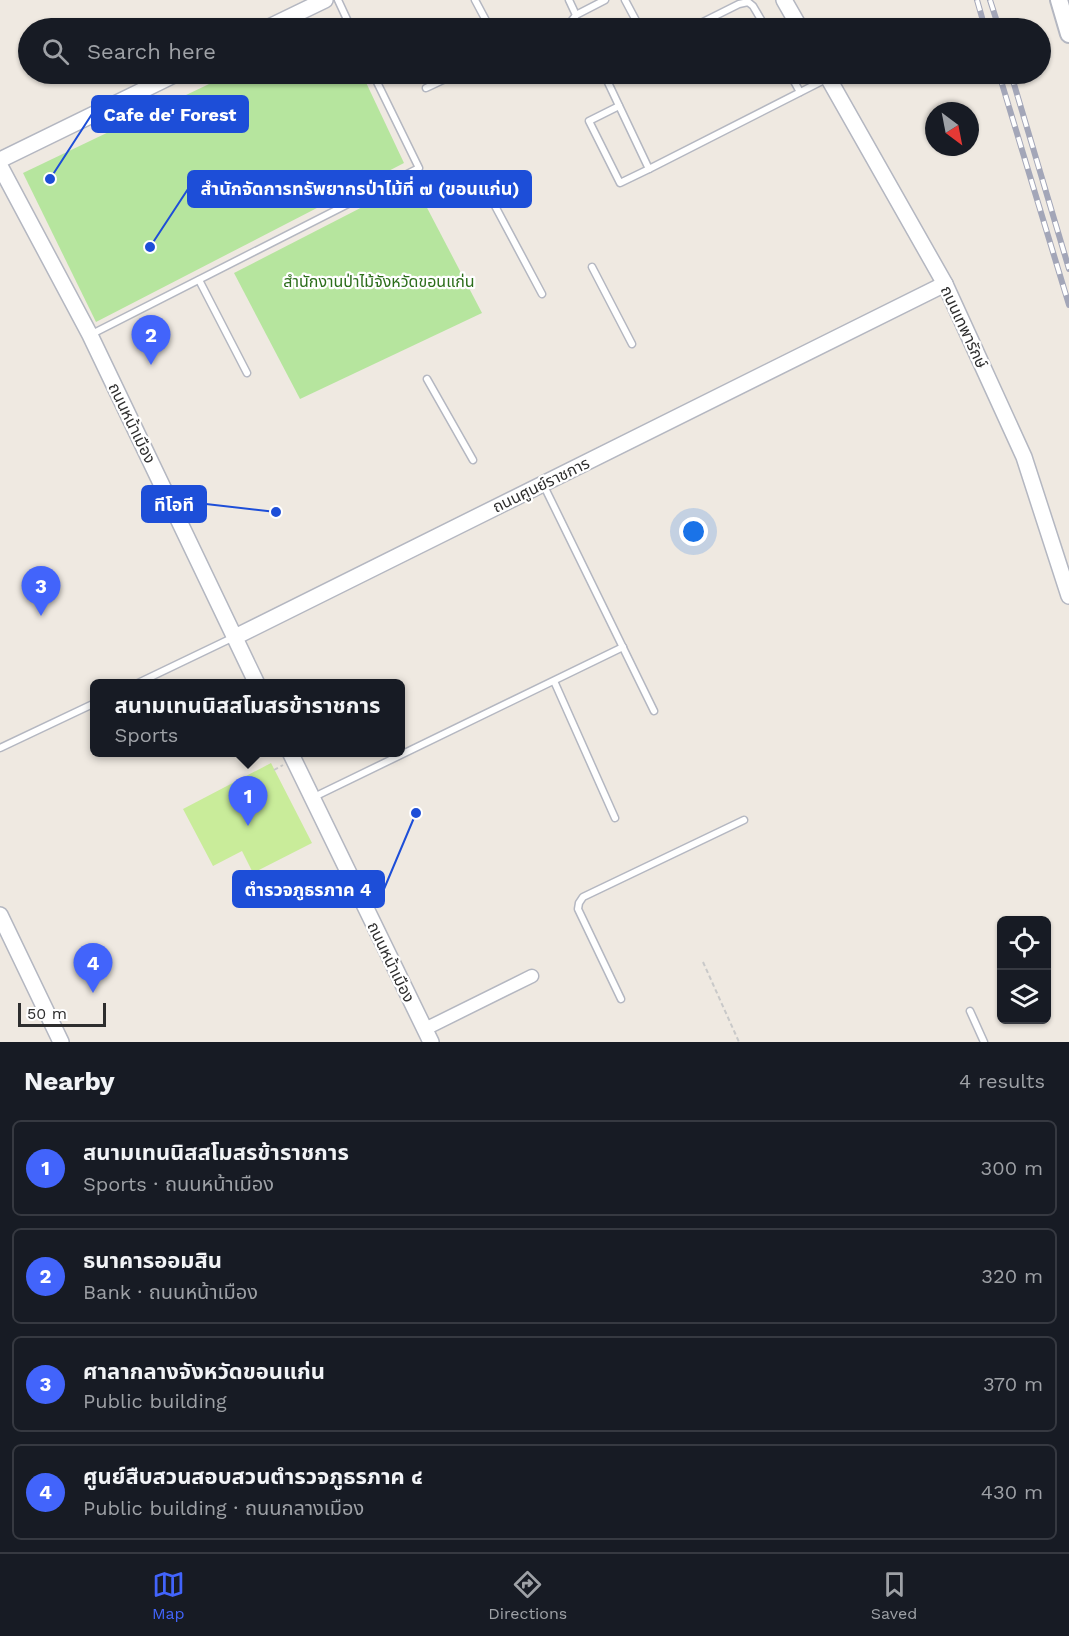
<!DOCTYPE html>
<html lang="en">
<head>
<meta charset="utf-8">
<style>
	:root { --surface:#171b24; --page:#242831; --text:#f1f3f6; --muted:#9ea1a6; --line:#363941; --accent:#4264fb }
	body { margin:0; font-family:"Work Sans","Noto Sans Thai",sans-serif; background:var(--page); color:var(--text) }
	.controls { position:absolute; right:18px; bottom:18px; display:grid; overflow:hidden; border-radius:9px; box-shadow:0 2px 4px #0004 }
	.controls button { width:54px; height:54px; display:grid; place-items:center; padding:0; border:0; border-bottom:2px solid var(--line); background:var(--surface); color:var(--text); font:30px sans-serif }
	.compass { position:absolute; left:925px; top:102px; width:54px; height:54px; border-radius:50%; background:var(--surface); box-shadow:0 2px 4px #0004; rotate:148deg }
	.scale { position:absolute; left:18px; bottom:15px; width:88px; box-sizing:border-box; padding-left:6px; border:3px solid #2e2e2e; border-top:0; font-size:16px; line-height:21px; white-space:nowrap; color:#2e2e2e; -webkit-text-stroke:4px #fff; paint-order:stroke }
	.you { position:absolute; left:694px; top:532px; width:21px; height:21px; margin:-15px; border:4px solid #fff; border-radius:50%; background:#1a73e8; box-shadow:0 0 0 9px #1a73e833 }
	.badge { display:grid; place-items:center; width:39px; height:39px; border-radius:50%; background:var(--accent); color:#fff; font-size:20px; font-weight:700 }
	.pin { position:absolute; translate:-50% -50px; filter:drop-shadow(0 2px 3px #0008) }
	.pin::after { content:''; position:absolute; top:32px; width:21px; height:18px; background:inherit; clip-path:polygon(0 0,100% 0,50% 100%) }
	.popup { position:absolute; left:90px; top:679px; width:315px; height:78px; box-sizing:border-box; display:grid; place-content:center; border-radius:9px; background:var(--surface); filter:drop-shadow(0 2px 4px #0005); font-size:20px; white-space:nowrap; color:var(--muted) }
	.popup b { font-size:22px; color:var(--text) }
	.popup::after { content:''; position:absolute; left:50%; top:100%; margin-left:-12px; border:12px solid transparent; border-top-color:var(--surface) }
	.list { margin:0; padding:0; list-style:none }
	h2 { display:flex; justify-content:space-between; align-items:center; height:78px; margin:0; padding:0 24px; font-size:26px }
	h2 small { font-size:20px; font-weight:400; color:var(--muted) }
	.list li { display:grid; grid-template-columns:39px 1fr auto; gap:18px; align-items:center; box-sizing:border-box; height:96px; margin:0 12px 12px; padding:0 12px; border:2px solid var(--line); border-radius:9px }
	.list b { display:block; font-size:22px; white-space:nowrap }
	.list p { margin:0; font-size:20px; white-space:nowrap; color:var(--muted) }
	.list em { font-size:20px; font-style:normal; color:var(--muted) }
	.icon { flex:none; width:33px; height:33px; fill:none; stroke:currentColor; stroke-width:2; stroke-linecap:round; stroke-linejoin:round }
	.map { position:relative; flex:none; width:1069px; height:1042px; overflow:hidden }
	.search { position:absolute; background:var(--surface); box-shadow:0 2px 4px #0004; left:18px; right:18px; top:18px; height:66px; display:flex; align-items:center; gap:15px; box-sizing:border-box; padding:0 21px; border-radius:33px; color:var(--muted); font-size:22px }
	.sheet { height:510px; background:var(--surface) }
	nav { display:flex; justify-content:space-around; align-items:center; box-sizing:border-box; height:84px; border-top:2px solid var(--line); background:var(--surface); font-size:16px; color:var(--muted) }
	nav a { display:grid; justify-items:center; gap:3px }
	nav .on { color:var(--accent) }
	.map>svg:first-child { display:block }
	.green { fill:#b6e59e }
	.pitch { fill:#c9ec9a }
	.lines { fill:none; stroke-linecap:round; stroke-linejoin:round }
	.service-casing { stroke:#b4b7c1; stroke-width:9 }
	.minor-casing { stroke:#b4b7c1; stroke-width:15 }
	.tertiary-casing { stroke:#b4b7c1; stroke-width:18 }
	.secondary-casing { stroke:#b4b7c1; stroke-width:20 }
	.path { stroke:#c9c9c9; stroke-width:2; stroke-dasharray:4.5 3; stroke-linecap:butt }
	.service { stroke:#fff; stroke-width:6 }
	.minor { stroke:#fff; stroke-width:12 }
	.tertiary { stroke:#fff; stroke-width:15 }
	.secondary { stroke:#fff; stroke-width:16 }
	.rail-casing { stroke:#a3a6b8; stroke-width:6 }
	.rail { stroke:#fff; stroke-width:4; stroke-dasharray:11; stroke-linecap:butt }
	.labels { text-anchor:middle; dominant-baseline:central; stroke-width:4.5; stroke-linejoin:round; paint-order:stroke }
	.park-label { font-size:16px; fill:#2c6e1b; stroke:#fff }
	.street-label { font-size:16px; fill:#2e2e2e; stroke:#fff }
	.leader { fill:none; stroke:#1d4ed8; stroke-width:2 }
	.callout-dot { fill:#1d4ed8; stroke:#fff; stroke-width:2 }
	.callout { fill:#1d4ed8; stroke:#1d4ed8; stroke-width:2 }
	.callout-label { font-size:18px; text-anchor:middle; font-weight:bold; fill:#fff }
</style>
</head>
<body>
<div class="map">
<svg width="1069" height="1042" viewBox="0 0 1069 1042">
	<rect width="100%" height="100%" fill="#efe9e1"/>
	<g class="green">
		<polygon points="230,74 362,74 404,163 96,322 23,173"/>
		<polygon points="413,181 482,313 300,399 234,273"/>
	</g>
	<polygon class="pitch" points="271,763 312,843 253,873 242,851 213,866 183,809"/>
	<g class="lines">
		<g class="service-casing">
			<g id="service">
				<polyline points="338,0 351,28"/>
				<polyline points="475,0 490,28"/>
				<polyline points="625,0 640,28"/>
				<polyline points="576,15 605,0"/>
				<polyline points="566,28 576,15 569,0"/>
				<polyline points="691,28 739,4 748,2 753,6 766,28"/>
				<polyline points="604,74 649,169 828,78"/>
				<polyline points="790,74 800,92"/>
				<polyline points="426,88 456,74"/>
				<polyline points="619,106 589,121 620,183 649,169"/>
				<polyline points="486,189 542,294"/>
				<polyline points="592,267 632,344"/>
				<polyline points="199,280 247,373"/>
				<polyline points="90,335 419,168 373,74"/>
				<polyline points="427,379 473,460"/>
				<polyline points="543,484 654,711"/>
				<polyline points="554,681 615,818"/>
				<polyline points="136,684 234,637"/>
				<polyline points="0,748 95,703"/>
				<polyline points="312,798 623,647"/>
				<polyline points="621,999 578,909 579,903 583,897 744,820"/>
				<polyline points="970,1011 984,1042"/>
			</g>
		</g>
		<g class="minor-casing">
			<polyline id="minor" points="425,1029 532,976"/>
		</g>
		<g class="tertiary-casing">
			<g id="tertiary">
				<polyline points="784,0 800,28"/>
				<polyline points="267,28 325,0"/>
				<polyline points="826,74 945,284 1024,457 1069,596"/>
				<polyline points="0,160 176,74"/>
				<polyline points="0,166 90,335 257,684"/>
				<polyline points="235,637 945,284"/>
				<polyline points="290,752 431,1042"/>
				<polyline points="0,915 61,1042"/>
			</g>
		</g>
		<g class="secondary-casing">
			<polyline id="secondary" points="1059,0 1069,34"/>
		</g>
		<g class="path">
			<polyline points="274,770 283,765"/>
			<polyline points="703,962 739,1042"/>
		</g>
		<use href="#service" class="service"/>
		<use href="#minor" class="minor"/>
		<use href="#tertiary" class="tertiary"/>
		<use href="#secondary" class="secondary"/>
		<g class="rail-casing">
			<g id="rail">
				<polyline points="977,0 985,28"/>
				<polyline points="990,0 999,28"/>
				<polyline points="999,74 1069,305"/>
				<polyline points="1011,74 1069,269"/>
			</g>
		</g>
		<use href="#rail" class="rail"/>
	</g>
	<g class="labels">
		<g class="park-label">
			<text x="379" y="281">สำนักงานป่าไม้จังหวัดขอนแก่น</text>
		</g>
		<g class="street-label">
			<text transform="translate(964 327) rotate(65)">ถนนเทพารักษ์</text>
			<text transform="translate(132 423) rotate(64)">ถนนหน้าเมือง</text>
			<text transform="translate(541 485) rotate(-26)">ถนนศูนย์ราชการ</text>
			<text transform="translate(391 962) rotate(64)">ถนนหน้าเมือง</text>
		</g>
	</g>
	<path class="leader" d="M50 179L92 114M150 247L188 189M276 512L206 504M416 813L384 889"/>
	<g class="callout-dot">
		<circle cx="50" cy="179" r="6"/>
		<circle cx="150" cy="247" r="6"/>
		<circle cx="276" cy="512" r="6"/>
		<circle cx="416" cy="813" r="6"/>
	</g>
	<g class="callout">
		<rect x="92" y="96" width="156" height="36" rx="6"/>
		<rect x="188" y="171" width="343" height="36" rx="6"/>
		<rect x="142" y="486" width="64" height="36" rx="6"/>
		<rect x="233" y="871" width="151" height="36" rx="6"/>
	</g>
	<g class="callout-label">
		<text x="170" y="121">Cafe de' Forest</text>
		<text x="360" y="195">สำนักจัดการทรัพยากรป่าไม้ที่ ๗ (ขอนแก่น)</text>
		<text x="174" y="511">ทีโอที</text>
		<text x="308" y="896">ตำรวจภูธรภาค 4</text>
	</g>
</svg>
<div class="controls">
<button><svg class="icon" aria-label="locate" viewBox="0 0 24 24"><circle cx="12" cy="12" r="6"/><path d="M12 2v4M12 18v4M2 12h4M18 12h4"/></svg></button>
<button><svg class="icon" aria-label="layers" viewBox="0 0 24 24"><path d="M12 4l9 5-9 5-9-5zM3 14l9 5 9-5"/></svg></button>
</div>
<svg class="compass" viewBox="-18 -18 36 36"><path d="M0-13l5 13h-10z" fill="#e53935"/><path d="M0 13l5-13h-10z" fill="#9ea1a6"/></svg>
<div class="scale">50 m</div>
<div class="you"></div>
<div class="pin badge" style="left:248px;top:826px">1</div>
<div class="popup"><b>สนามเทนนิสสโมสรข้าราชการ</b>Sports</div>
<div class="pin badge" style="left:151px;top:365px">2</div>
<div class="pin badge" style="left:41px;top:616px">3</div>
<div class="pin badge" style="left:93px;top:993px">4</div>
<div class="search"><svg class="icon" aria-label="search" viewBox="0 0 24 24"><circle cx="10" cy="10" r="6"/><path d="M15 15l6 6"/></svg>Search here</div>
</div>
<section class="sheet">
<h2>Nearby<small>4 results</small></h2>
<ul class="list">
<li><span class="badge">1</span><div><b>สนามเทนนิสสโมสรข้าราชการ</b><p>Sports · ถนนหน้าเมือง</p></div><em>300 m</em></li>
<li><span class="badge">2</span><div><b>ธนาคารออมสิน</b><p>Bank · ถนนหน้าเมือง</p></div><em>320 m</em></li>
<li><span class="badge">3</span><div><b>ศาลากลางจังหวัดขอนแก่น</b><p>Public building</p></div><em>370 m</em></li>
<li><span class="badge">4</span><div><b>ศูนย์สืบสวนสอบสวนตำรวจภูธรภาค ๔</b><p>Public building · ถนนกลางเมือง</p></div><em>430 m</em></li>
</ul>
</section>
<nav>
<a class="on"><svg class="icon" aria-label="map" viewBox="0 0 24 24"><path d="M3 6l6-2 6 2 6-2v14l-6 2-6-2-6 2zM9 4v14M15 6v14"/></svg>Map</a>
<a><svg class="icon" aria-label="directions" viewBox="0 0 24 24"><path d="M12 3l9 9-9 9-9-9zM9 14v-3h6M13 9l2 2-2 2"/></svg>Directions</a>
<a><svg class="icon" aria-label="saved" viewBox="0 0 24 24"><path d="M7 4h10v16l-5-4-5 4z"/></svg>Saved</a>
</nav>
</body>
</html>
